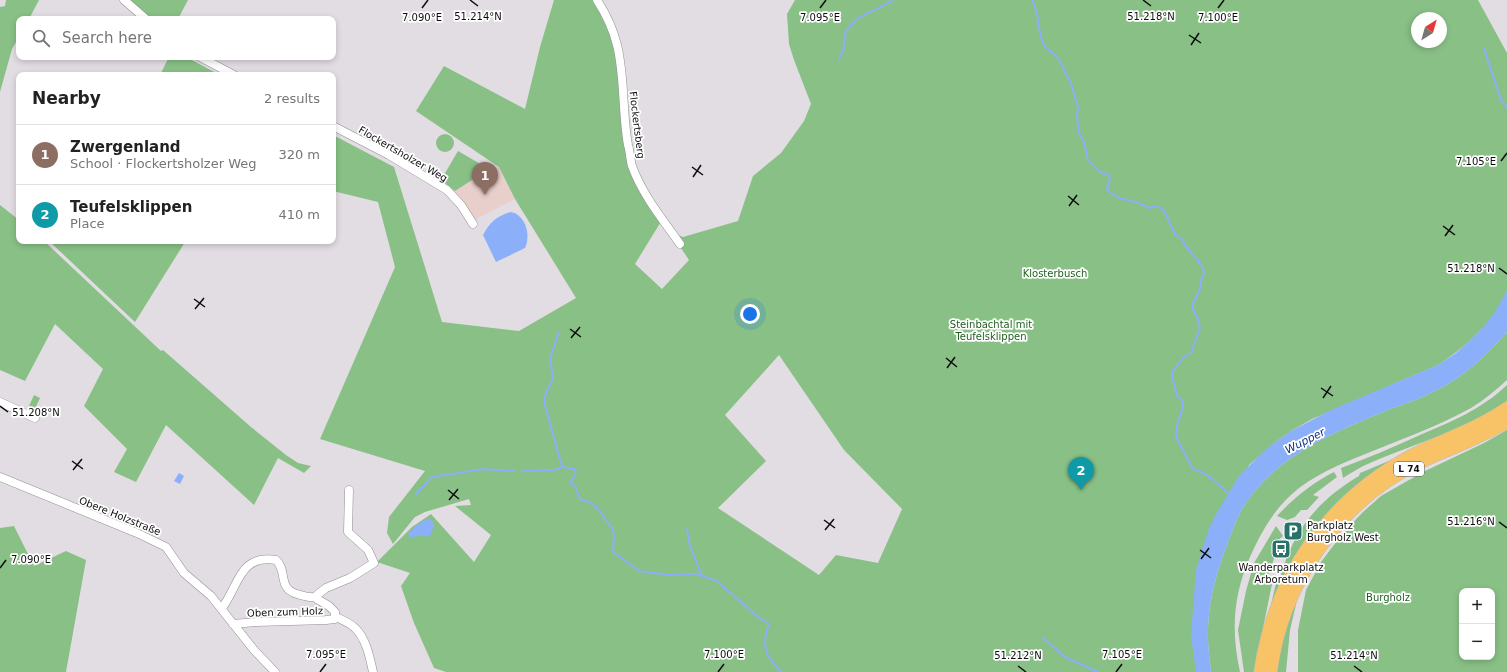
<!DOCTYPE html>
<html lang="en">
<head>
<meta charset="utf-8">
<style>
	:root { --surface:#fff; --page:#f6f6f6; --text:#222; --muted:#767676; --line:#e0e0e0; --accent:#29726c }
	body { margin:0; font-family:"DejaVu Sans",sans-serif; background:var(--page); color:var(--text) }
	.controls { position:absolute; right:12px; bottom:12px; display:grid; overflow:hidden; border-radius:8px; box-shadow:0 2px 6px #0003 }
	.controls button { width:36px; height:36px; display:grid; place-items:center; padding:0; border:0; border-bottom:1px solid var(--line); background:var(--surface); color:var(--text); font:20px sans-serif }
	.compass { position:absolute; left:1411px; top:12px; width:36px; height:36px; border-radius:50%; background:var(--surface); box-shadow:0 2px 6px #0003; rotate:37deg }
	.you { position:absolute; left:750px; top:314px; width:14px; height:14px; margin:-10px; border:3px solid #fff; border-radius:50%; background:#1a73e8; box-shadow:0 0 0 6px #1a73e833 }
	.badge { display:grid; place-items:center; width:26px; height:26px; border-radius:50%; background:var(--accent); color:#fff; font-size:13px; font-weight:700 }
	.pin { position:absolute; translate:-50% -33px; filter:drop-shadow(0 1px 2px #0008) }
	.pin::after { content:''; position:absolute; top:21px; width:14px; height:12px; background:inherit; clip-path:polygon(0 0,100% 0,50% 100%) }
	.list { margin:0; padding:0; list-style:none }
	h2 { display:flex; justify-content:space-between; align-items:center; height:52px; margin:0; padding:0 16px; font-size:17px }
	h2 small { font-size:13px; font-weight:400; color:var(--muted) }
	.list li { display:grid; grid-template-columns:26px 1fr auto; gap:12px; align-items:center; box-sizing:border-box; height:60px; padding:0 16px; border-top:1px solid var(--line) }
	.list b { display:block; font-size:15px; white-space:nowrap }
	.list p { margin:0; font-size:13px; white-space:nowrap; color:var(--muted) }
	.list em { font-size:13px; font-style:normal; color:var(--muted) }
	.icon { flex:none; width:22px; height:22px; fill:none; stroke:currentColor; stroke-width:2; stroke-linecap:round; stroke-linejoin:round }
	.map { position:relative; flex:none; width:1507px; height:672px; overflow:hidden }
	.search { position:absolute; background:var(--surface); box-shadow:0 2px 6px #0003; left:16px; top:16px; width:320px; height:44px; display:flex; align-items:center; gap:10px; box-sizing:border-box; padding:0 14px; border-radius:8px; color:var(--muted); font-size:15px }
	.panel { position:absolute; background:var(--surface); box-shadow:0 2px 6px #0003; left:16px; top:72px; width:320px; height:172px; border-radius:8px }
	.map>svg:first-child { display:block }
	.education { fill:#e9cfcb }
	.green { fill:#89c086; fill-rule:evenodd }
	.water { fill:#8baff9 }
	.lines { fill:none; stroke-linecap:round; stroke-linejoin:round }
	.stream { stroke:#8baff9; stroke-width:2 }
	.minor-casing { stroke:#928e93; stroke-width:9 }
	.highway-casing { stroke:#bcbbbc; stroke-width:13 }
	.minor { stroke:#fff; stroke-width:8 }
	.highway { stroke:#f8c267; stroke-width:12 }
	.ticks { fill:none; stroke:#0e0c0e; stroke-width:1.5 }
	.labels { text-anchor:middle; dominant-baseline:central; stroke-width:3.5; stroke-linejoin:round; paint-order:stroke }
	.shield { fill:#fff; stroke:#565556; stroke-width:1 }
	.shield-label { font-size:9px; font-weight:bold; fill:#0e0c0e }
	.street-label { font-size:10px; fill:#0e0c0e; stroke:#fff }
	.park-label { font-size:10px; fill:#1e5d1e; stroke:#fff }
	.poi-label { font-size:10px; fill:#0e0c0e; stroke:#fff; text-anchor:start }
	.water-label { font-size:11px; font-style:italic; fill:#103184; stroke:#fff }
	.ticks-label { font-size:10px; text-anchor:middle; fill:#0e0c0e; stroke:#fff; stroke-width:3.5; stroke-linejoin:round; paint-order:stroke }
</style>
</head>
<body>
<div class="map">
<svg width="1507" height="672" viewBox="0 0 1507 672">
	<rect width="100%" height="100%" fill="#e2dde3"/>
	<polygon class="education" points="499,167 515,199 474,220 455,191 489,169"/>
	<g class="green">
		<polygon points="6,0 39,0 29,19 19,19 19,37 12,49 0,92 0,7 5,6"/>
		<polygon points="129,0 188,0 178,19 150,19"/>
		<path d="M554,0H595L616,45L632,171L662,220L635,264L662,289L689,260L670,232L683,237L738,221L753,176L781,153L804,121L811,104L794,60L789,44L787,14L795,0H1478L1507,53V291C1495,322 1464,348 1438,365L1312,419L1291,431L1277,441L1249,465L1209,561L1205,672H446L434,668L414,623L401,586L410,573L377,562L412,527L431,514L474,562L491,535L455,506L471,505L469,499L425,512L415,517L393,544L387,533L389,517L425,471L320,439L395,267L378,202L333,191V135L394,167L442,322L519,331L576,298L515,199L499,167L416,111L444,66L525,109L540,47ZM1417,18H1441V42H1417ZM779,355L844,450L902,509L878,563L836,555L819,575L718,508L766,461L725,415Z"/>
		<polygon points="169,57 186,57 220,75 160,75"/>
		<circle cx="445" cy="143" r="9"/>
		<polygon points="458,151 489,169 455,191 441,180"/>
		<polygon points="0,205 19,220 19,241 44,241 161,351 163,350 251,427 286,455 298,463 311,466 304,473 278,458 254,505 166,425 136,482 114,472 127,449 84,406 103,369 55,324 25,381 0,370"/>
		<polygon points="49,241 185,241 185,242 135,322"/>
		<path d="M1507,332V380C1496,390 1484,400 1471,408C1437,427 1399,440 1363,455C1338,465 1312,476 1292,494C1273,511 1260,534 1250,557C1233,596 1231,631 1240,672H1211C1210,661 1208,650 1208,639C1207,608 1215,576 1226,548C1231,534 1236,519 1244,506C1278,453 1338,431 1393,408C1407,403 1422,398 1435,391C1464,377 1486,356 1507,332Z"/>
		<path d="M1507,385V401C1466,430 1416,443 1370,463C1360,467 1351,473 1343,478L1341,468C1368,458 1394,447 1420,435C1451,422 1482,409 1507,385Z"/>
		<polygon points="34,395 40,398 35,409 29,406"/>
		<path d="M1507,430V672H1298V630L1306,590L1321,562L1343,533L1363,512L1381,496L1423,472L1484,443ZM1462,591H1492V657H1462Z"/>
		<path d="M1403,455L1270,609L1277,579L1280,578C1293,531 1317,501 1359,476L1360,473Z"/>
		<path d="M1334,472L1337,477L1313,495L1319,497L1307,510H1301L1295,517L1287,520L1277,516C1294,498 1312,483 1334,472Z"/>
		<polygon points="14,526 34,566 66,551 86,560 66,672 0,672 0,528"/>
		<polygon points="1276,526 1283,536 1276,542 1276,552 1267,581 1273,579 1254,672 1244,672 1238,630 1246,591 1254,563"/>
		<polygon points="1297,600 1290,630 1286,672 1275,672 1283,632"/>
	</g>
	<g class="water">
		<path d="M511,212C526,215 531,236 525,248L496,262L483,235C490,222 497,216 511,212Z"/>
		<path d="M1507,291V332C1486,356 1464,377 1435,391C1422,398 1407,403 1393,408C1338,431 1278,453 1244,506C1236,519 1231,534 1226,548C1215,576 1207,608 1208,639C1208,650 1210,661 1211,672H1196L1191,635L1196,570L1208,531L1215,516L1239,476L1266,449L1291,431L1331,410L1438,365L1456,353L1477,334L1493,315Z"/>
		<polygon points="179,473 184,476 180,484 174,481"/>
		<polygon points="426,519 431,520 434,523 434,527 429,537 422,535 411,538 408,534 416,526"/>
	</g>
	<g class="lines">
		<g class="stream">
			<path d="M1032,0C1040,14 1037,29 1043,43C1046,51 1054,52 1058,58C1063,65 1064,74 1070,80L1078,107L1077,117L1079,133L1084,142L1088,160L1100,172L1109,175L1110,178L1107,188C1116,203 1136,198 1149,208L1157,206L1164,210L1175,234L1183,240L1184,244L1203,267L1204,274L1201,280L1200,289L1193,304V309L1198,319L1200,327L1196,339L1191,353L1184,357L1172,372V379L1175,386L1177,396L1182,400L1183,408L1177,425L1176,437L1193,469C1206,472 1220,484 1229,495"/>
			<polyline points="1484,49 1501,100 1507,108"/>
			<path d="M839,59C840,56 842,53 843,51C845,45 843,37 846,32C855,14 878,11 893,0"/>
			<path d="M559,332L550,358L553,379L547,390L544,401L562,467L574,469L576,473L570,483L575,486L580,499L591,503L598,509L612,528L614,534L613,552L639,571L670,575L696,574L717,581L758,617L769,624C761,647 765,655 781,672"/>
			<polyline points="522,471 554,470 562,467"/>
			<polyline points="416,494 432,477 483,469 514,471"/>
			<polyline points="687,529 690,546 702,576"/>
			<polyline points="1043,638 1065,657 1098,672"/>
		</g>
		<g class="minor-casing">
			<g id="minor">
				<polyline points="124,0 146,19"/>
				<path d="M597,0C606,14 613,28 617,45C625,77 622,112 628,145C630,151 630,159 632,166C642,194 663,220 680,244"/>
				<polyline points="200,57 234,75"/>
				<polyline points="333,126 389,155 447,190 461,205 473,224"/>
				<polyline points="0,402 35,418"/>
				<polyline points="0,477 137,533 166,547 184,573 211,596 254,650 275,672"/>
				<path d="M222,608C239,586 239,554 276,560C288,571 277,588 297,594C303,596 310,598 316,597"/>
				<path d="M336,617C342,620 350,623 355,628C366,638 370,658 373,672"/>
				<polyline points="233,624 257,622 326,620 335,619 335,612 329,606 317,599 317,595 326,588 350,578 374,563 368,550 348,532 349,490"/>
			</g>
		</g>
		<g class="highway-casing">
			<g id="highway">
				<path d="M1260,672C1274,576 1327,501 1412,455C1444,439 1478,428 1507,408"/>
				<path d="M1271,672C1282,584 1339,502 1419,463C1449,449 1479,439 1507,422"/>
			</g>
		</g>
		<use href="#minor" class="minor"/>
		<use href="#highway" class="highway"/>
	</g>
	<path class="ticks" d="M470,0L478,6M1143,0L1151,6M422,8L428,0M820,8L826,0M1218,8L1224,0M1189,35L1201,43M1191,45L1199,33M1501,161L1507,153M692,167L703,175M693,177L701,165M1068,196L1079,205M1069,206L1077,195M1443,226L1455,235M1445,236L1453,225M1499,268L1507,274M194,299L205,307M195,309L204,298M570,329L581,337M571,338L580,327M946,358L957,367M947,368L955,357M1321,388L1333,396M1323,398L1331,386M0,406L8,412M72,461L83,469M73,470L82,459M448,490L459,499M449,500L458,489M824,520L835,528M1499,522L1507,528M825,530L834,519M1200,550L1211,558M1201,559L1209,548M0,568L6,560M1018,666L1026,672M1354,666L1362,672M320,672L326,664M718,672L724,664M1116,672L1122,664"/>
	<defs>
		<g id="parking-square" transform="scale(1)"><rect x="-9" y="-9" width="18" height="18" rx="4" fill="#29726c" stroke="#fff"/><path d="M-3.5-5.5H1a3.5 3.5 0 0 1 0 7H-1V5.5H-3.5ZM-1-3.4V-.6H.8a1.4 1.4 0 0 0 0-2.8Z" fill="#fff"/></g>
		<g id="bus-square" transform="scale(1)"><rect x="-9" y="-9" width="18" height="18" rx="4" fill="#29726c" stroke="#fff"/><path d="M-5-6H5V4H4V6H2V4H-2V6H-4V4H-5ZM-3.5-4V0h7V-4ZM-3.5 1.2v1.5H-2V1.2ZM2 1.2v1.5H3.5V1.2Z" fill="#fff"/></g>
	</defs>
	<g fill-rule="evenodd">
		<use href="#parking-square" x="1293" y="531"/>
		<use href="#bus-square" x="1281" y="549"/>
	</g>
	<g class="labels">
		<rect class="shield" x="1394" y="462" width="30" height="14" rx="3"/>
		<g class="shield-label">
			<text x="1409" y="469">L 74</text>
		</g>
		<g class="street-label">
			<text transform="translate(637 125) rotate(83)">Flockertsberg</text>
			<text transform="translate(403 154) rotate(30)">Flockertsholzer Weg</text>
			<text transform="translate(120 516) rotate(22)">Obere Holzstraße</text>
			<text transform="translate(285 612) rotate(-2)">Oben zum Holz</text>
		</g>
		<g class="park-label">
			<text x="1055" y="273">Klosterbusch</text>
			<text x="991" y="324">Steinbachtal mit<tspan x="991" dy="12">Teufelsklippen</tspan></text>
			<text x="1388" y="597">Burgholz</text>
		</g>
		<g class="poi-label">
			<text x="1307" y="525">Parkplatz<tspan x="1307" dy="12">Burgholz West</tspan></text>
			<text x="1281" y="567" text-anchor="middle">Wanderparkplatz<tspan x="1281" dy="12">Arboretum</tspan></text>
		</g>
		<g class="water-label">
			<text transform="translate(1305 441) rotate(-27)">Wupper</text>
		</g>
	</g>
	<g class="ticks-label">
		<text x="478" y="20">51.214°N</text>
		<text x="1151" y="20">51.218°N</text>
		<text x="422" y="21">7.090°E</text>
		<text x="820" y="21">7.095°E</text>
		<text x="1218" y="21">7.100°E</text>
		<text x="1476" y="165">7.105°E</text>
		<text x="1471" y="272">51.218°N</text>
		<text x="36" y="416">51.208°N</text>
		<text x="1471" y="525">51.216°N</text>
		<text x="31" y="563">7.090°E</text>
		<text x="326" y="658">7.095°E</text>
		<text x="724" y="658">7.100°E</text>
		<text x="1122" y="658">7.105°E</text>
		<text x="1018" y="659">51.212°N</text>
		<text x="1354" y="659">51.214°N</text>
	</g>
</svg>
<div class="controls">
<button>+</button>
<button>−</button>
</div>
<svg class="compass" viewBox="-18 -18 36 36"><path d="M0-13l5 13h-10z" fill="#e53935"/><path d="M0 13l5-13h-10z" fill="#767676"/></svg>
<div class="you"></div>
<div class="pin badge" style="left:485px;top:195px;background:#8d6e63">1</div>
<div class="pin badge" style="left:1081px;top:490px;background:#0f9aa8">2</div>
<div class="search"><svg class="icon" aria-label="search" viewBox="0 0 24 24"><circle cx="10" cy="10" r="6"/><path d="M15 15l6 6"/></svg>Search here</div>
<section class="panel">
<h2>Nearby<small>2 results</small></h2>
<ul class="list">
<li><span class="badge" style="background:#8d6e63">1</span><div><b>Zwergenland</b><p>School · Flockertsholzer Weg</p></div><em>320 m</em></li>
<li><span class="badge" style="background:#0f9aa8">2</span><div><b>Teufelsklippen</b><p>Place</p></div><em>410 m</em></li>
</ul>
</section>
</div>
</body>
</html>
